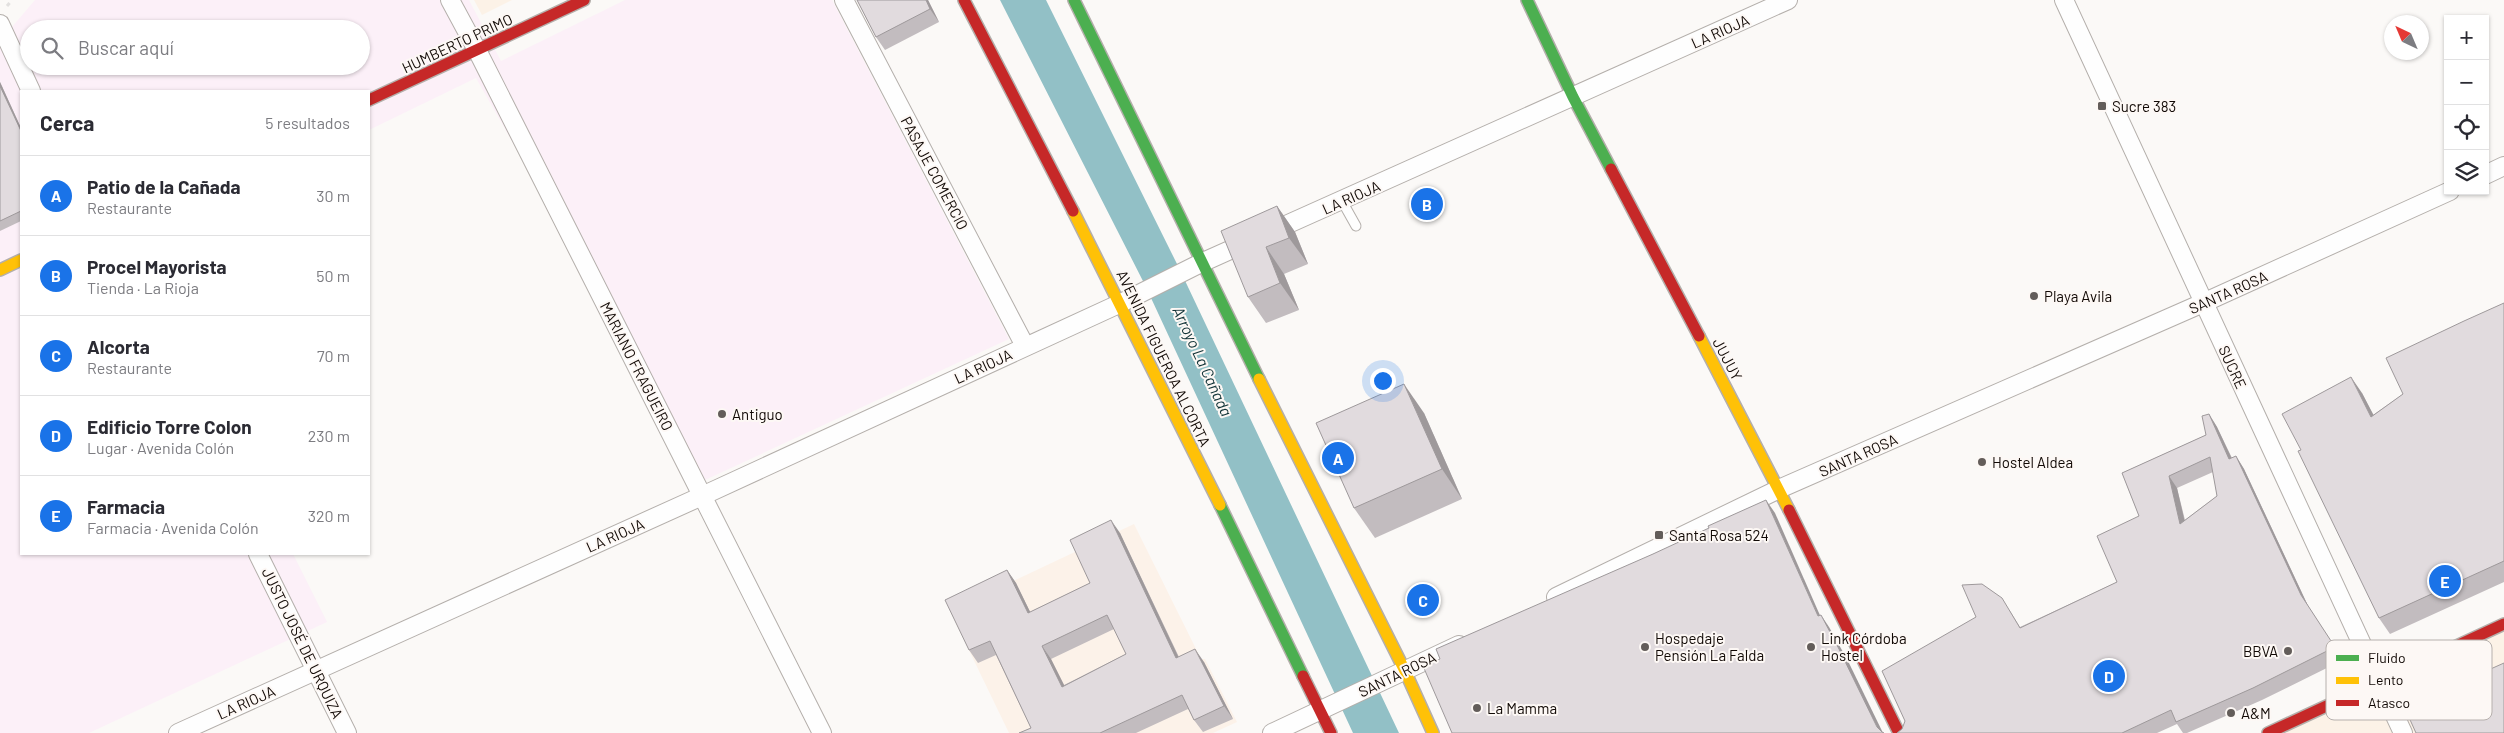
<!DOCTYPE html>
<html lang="es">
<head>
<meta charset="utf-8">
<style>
	:root { --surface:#fff; --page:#f2f2f3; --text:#2b2b33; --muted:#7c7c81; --line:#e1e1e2; --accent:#1a73e8 }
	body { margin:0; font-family:Barlow,sans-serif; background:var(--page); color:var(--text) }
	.controls { position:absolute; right:15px; top:15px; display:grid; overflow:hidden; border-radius:0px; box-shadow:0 1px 4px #0004 }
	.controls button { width:45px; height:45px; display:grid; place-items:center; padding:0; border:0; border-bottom:1px solid var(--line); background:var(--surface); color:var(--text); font:25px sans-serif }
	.compass { position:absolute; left:2384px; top:15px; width:45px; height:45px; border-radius:50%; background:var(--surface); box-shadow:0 1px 4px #0004; rotate:316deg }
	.you { position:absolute; left:1382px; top:380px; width:18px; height:18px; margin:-12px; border:4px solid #fff; border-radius:50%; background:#1a73e8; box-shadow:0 0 0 8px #1a73e833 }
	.badge { display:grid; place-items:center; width:32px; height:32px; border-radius:50%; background:var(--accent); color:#fff; font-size:16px; font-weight:700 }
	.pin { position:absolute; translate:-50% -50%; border:2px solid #fff; box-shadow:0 1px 5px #0006 }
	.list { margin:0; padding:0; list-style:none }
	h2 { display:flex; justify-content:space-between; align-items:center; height:65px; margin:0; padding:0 20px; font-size:21px }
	h2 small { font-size:16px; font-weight:400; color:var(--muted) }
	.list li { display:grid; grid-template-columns:32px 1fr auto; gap:15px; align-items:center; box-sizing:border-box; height:80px; padding:0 20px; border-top:1px solid var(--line) }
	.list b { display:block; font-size:19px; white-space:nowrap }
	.list p { margin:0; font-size:16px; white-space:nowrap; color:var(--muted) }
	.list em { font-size:16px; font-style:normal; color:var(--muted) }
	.icon { flex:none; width:28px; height:28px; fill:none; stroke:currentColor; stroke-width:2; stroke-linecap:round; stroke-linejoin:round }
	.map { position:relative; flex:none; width:2504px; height:733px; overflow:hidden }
	.search { position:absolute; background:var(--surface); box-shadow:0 1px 4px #0004; left:20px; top:20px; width:350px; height:55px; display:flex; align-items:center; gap:12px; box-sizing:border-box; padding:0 18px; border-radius:28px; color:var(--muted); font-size:19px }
	.panel { position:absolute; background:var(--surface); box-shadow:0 1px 4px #0004; left:20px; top:90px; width:350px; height:465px; border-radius:0px }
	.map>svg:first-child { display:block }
	.commercial { fill:#fcf2e7 }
	.industrial { fill:#fcf0f8; fill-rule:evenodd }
	.built { fill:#fcf2e9 }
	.water { fill:#92c0c6 }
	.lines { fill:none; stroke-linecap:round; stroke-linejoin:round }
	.lane-casing { stroke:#b4afab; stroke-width:11 }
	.street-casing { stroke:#b4afab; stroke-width:20 }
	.fast-casing { stroke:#b4afab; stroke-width:14 }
	.slow-casing { stroke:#b4afab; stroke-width:14 }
	.jam-casing { stroke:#b4afab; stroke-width:14 }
	.path { stroke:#e2e0df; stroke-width:3; stroke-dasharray:4 4; stroke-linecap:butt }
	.lane { stroke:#fefefe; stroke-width:9 }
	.street { stroke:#fefefe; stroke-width:18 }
	.fast { stroke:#4caf50; stroke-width:11 }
	.slow { stroke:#ffc107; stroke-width:11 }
	.jam { stroke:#c62828; stroke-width:11 }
	.wall { fill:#c2bcbf; fill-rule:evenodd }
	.shaded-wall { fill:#9e999b }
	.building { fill:#e1dbde; stroke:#9e999b; fill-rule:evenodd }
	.poi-dot { fill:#635d5a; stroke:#fdf8f5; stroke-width:2 }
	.labels { text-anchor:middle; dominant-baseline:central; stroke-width:4; stroke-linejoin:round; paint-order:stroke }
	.street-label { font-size:15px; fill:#110905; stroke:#fdf8f5 }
	.poi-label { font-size:15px; fill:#110905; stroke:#fdf8f5; text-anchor:start }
	.water-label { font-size:16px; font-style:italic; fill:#113337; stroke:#fdf8f5 }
	.key { fill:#fdf8f5; stroke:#b6b0ad; stroke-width:1 }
	.key-label { font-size:14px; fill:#110905 }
</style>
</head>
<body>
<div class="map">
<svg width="2504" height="733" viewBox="0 0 2504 733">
	<rect width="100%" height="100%" fill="#fbf9f7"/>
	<g class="commercial">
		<polygon points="474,0 512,0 482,15"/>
		<polygon points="2504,628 2504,733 2276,733"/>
	</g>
	<path class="industrial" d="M35,0H469L501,61L625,0H832L1009,339L705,480L476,78L369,130V91H21V554H293L327,622L89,733H0V41ZM29,29H361V66H29Z"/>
	<polygon class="built" points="1134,524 1201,659 1205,659 1237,722 1213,733 1009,733 950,611"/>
	<polygon class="water" points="1000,0 1046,0 1179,268 1399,733 1353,733 1145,285"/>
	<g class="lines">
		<g class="lane-casing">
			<polyline id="lane" points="1342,201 1356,226"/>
		</g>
		<g class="street-casing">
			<g id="street">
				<polyline points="450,0 477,50 822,733"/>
				<polyline points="844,0 1025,346"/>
				<polyline points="2064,0 2403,733"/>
				<polyline points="0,24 31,91"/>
				<polyline points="2485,175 2504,166"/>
				<polyline points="258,554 347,733"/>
				<polyline points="1556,597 1779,489 2203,303 2450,191"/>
				<polyline points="178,733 702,496 1121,303 1201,263 1788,0"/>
				<polyline points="1272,733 1459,645"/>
			</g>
		</g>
		<g class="fast-casing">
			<g id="fast">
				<polyline points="1074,0 1259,379"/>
				<polyline points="1527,0 1573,97 1611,169"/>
				<polyline points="1220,505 1303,676"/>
			</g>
		</g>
		<g class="slow-casing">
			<g id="slow">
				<polyline points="1073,211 1220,505"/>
				<polyline points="0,270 21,260"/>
				<polyline points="1699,336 1789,510"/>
				<polyline points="1259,379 1405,671 1433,733"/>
			</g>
		</g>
		<g class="jam-casing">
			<g id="jam">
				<polyline points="964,0 1073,211"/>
				<polyline points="369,100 584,0"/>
				<polyline points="1611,169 1699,336"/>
				<polyline points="1789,510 1899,733"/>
				<polyline points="1303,676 1331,733"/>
				<polyline points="2268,733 2504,624"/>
			</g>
		</g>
		<polyline class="path" points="7,6 12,0"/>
		<use href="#lane" class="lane"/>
		<use href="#street" class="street"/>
		<use href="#fast" class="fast"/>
		<use href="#slow" class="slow"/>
		<use href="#jam" class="jam"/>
	</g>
	<g class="wall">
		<polygon points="857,0 928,0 939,22 885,50 876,37"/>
		<polygon points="0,82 21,128 21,221 0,231"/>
		<polygon points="1277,206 1295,232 1308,264 1284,274 1299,310 1266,323 1248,297"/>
		<polygon points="2504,303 2504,582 2390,634 2379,618 2301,450 2362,393 2373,415 2403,394"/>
		<polygon points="1424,413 1462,499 1375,538 1354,508"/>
		<path d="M2209,414L2217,427L2232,458L2236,456L2244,469L2309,608L2343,660L2262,700L2187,733H2183L2177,724L2157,733H1897L1902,729L2010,611L2020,627L2117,582L2139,516L2122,473L2206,435ZM2213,472L2217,496L2185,520L2177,488Z"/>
		<path d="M1120,533L1179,657L1204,662L1233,719L1203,732L1194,720L1188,709L1136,733H1019L1031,728L996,655L978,663L969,650L1007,570L1016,583L1030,612L1090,583ZM1114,629L1126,654L1064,685L1051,659Z"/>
	</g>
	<g class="shaded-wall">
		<polygon points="926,0 928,0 939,22 930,9"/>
		<polygon points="0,82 21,128 21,131 0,86"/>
		<polygon points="1277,206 1295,232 1308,264 1289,238"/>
		<polygon points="1266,247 1284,274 1299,310 1280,283"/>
		<polygon points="2351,377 2362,393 2383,433 2371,417"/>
		<polygon points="1404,384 1424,413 1462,499 1442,469"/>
		<polygon points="2209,414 2217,427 2238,472 2229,459"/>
		<polygon points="2236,456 2244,469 2309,608 2343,660 2301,595"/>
		<polygon points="2169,476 2177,488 2188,536 2180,524"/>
		<polygon points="1766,500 1775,513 1826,629 1818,616"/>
		<polygon points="1111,520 1120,533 1185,671 1176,658"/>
		<polygon points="1007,570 1016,583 1037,626 1028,613"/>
		<polygon points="1821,615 1829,627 1848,661 1883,733 1877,727"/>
		<polygon points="1042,646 1051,659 1071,699 1062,687"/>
		<polygon points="1195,649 1204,662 1233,719 1224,706"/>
	</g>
	<g class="building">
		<polygon points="857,0 926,0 930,9 876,37"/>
		<polygon points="0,86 21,131 21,211 0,221"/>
		<polygon points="1277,206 1289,238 1266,247 1280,283 1248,297 1221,231"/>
		<polygon points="2504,303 2504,561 2379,618 2298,451 2301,450 2282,414 2351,377 2371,417 2403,394 2386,358 2464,321"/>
		<polygon points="1404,384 1442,469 1354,508 1316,423"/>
		<path d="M2209,414L2229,459L2236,456L2301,595L2335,647L2253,688L2176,722L2171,710L2122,733H1897L1902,729L1905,721L1882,671L1976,617L1962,585L1982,584L2002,598L2020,628L2117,582L2097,536L2139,516L2122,473L2206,435L2202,416ZM2210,457L2217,496L2180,524L2169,476Z"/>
		<polygon points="1766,500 1818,616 1821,615 1839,649 1877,727 1882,732 1884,733 1452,733 1423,666 1440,659 1436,649 1653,554 1709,528 1708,526"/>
		<path d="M1111,520L1176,658L1195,649L1224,706L1194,720L1182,695L1100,733H1019L1031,728L990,641L969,650L945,600L1007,570L1028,613L1090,583L1070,540ZM1107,615L1126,654L1062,687L1042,646Z"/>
		<polygon points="2504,663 2504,733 2416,733 2407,713 2412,704"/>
	</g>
	<g class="poi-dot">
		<rect x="2097" y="101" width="10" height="10" rx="2.5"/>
		<circle cx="2034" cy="296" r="5"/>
		<circle cx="722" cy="414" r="5"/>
		<circle cx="1982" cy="462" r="5"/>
		<rect x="1654" y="530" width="10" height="10" rx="2.5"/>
		<circle cx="1645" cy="647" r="5"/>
		<circle cx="1811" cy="647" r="5"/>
		<circle cx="2288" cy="651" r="5"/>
		<circle cx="1477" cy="708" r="5"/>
		<circle cx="2231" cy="713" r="5"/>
	</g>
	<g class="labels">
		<g class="street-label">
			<text transform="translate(1720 31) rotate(-24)">LA RIOJA</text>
			<text transform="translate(457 43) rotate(-25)">HUMBERTO PRIMO</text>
			<text transform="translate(935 173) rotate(62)">PASAJE COMERCIO</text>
			<text transform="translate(1351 197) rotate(-24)">LA RIOJA</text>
			<text transform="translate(2228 292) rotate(-24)">SANTA ROSA</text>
			<text transform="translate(1164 358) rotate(64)">AVENIDA FIGUEROA ALCORTA</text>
			<text transform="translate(1728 359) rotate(62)">JUJUY</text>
			<text transform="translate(637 366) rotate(63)">MARIANO FRAGUEIRO</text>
			<text transform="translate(983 366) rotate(-25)">LA RIOJA</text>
			<text transform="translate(2233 367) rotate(65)">SUCRE</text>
			<text transform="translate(1858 455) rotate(-24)">SANTA ROSA</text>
			<text transform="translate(615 535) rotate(-24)">LA RIOJA</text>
			<text transform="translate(303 643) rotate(64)">JUSTO JOSÉ DE URQUIZA</text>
			<text transform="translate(1397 674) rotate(-26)">SANTA ROSA</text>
			<text transform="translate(246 702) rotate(-24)">LA RIOJA</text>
		</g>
		<g class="poi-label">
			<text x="2112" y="106">Sucre 383</text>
			<text x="2044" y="296">Playa Avila</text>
			<text x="732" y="414">Antiguo</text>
			<text x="1992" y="462">Hostel Aldea</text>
			<text x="1669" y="535">Santa Rosa 524</text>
			<text x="1655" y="638">Hospedaje<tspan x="1655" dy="17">Pensión La Falda</tspan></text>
			<text x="1821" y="638">Link Córdoba<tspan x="1821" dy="17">Hostel</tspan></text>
			<text x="2278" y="651" text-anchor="end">BBVA</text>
			<text x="1487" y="708">La Mamma</text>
			<text x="2241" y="713">A&amp;M</text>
		</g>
		<g class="water-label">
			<text transform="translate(1203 361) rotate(65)">Arroyo La Cañada</text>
		</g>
	</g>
	<rect x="2326" y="640" width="166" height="80" rx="8" class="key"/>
	<rect x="2336" y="655" width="23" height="6" fill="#4caf50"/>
	<rect x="2336" y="677" width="23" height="7" fill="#ffc107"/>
	<rect x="2336" y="700" width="23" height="6" fill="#c62828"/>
	<g class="key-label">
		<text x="2368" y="663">Fluido</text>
		<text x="2368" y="685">Lento</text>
		<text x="2368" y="708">Atasco</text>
	</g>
</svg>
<div class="controls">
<button>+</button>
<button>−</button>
<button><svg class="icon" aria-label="locate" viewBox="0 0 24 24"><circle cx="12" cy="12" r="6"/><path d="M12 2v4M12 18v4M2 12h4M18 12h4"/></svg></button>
<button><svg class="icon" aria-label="layers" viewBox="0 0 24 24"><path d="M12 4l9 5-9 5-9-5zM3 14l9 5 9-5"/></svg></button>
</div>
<svg class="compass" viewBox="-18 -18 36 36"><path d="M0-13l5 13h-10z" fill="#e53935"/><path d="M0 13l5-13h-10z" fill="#7c7c81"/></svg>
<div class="you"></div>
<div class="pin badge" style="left:1338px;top:458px">A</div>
<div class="pin badge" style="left:1427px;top:204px">B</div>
<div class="pin badge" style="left:1423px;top:600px">C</div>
<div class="pin badge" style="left:2109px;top:676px">D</div>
<div class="pin badge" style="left:2445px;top:581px">E</div>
<div class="search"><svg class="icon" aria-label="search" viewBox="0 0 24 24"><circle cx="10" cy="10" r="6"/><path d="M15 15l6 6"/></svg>Buscar aquí</div>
<section class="panel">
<h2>Cerca<small>5 resultados</small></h2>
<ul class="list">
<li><span class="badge">A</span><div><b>Patio de la Cañada</b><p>Restaurante</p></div><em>30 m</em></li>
<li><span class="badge">B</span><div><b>Procel Mayorista</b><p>Tienda · La Rioja</p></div><em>50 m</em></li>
<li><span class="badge">C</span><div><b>Alcorta</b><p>Restaurante</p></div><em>70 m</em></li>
<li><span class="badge">D</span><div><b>Edificio Torre Colon</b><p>Lugar · Avenida Colón</p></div><em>230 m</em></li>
<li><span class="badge">E</span><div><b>Farmacia</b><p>Farmacia · Avenida Colón</p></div><em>320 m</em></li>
</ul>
</section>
</div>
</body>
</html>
